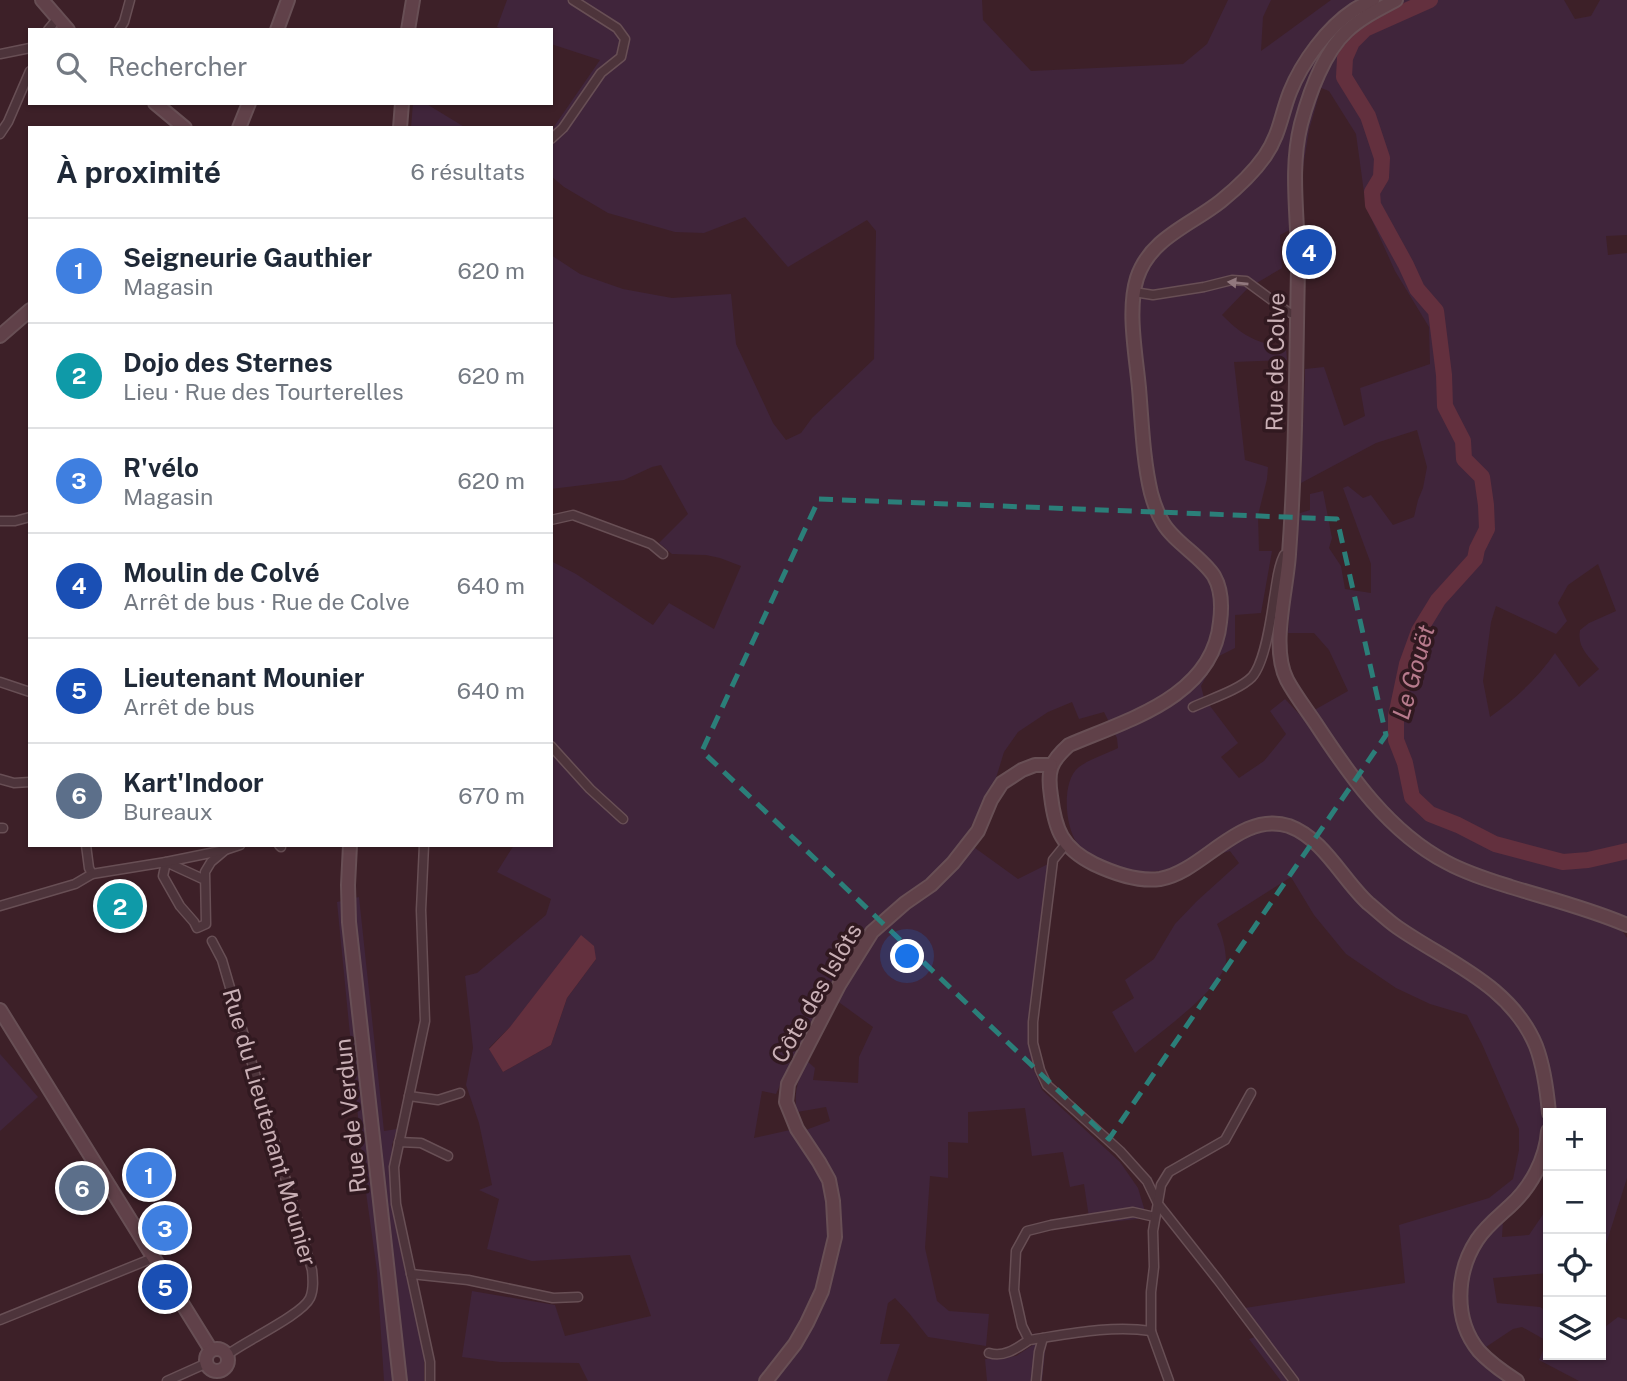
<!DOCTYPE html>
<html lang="fr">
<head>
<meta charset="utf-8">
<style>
	:root { --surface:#fff; --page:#f6f6f7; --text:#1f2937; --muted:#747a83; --line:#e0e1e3; --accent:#844f65 }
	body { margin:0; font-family:"Public Sans",sans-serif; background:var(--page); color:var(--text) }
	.controls { position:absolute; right:21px; bottom:21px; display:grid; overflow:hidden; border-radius:0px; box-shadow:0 2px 5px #0004 }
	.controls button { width:63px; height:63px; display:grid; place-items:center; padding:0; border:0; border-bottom:2px solid var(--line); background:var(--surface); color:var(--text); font:35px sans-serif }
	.you { position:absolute; left:908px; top:957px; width:24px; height:24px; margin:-18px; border:5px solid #fff; border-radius:50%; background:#1a73e8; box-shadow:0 0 0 10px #1a73e833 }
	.badge { display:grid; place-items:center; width:46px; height:46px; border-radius:50%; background:var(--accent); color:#fff; font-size:23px; font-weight:700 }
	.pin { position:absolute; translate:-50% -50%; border:4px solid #fff; box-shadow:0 2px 7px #0006 }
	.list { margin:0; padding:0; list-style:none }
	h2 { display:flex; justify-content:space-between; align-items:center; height:91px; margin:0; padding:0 28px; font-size:30px }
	h2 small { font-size:23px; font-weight:400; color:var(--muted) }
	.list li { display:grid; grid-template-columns:46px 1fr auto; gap:21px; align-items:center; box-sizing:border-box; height:105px; padding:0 28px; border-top:2px solid var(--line) }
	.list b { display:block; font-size:26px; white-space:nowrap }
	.list p { margin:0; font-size:23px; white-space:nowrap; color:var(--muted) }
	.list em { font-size:23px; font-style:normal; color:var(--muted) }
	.icon { flex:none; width:38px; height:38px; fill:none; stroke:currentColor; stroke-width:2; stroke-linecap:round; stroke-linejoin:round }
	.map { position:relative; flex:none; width:1627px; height:1381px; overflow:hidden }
	.search { position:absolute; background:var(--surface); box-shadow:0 2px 5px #0004; left:28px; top:28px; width:525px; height:77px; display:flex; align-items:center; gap:18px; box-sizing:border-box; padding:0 24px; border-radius:0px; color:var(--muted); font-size:26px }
	.panel { position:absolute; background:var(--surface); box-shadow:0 2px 5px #0004; left:28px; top:126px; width:525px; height:721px; border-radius:0px }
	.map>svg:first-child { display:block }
	.green { fill:#40253b; fill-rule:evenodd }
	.water { fill:#63303e }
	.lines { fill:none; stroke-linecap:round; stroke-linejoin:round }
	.river { stroke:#63303e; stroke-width:16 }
	.street-casing { stroke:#684f55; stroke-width:11 }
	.secondary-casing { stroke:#684f55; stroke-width:16 }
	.street { stroke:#4d343b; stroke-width:8 }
	.secondary { stroke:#604149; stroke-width:12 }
	.oneway { fill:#91787e }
	.marked { fill:none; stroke:#2b7f79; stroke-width:5; stroke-dasharray:14 9; stroke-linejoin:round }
	.labels { text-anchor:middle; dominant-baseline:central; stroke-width:7; stroke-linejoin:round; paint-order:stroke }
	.street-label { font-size:23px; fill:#c9afb5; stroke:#311920 }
	.water-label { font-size:24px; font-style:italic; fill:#b87b8d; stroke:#311920 }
</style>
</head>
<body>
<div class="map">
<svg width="1627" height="1381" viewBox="0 0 1627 1381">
	<rect width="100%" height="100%" fill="#3d2028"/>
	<g class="green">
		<path d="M507,0H982L983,20L1031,71L1183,64L1207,44L1228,0H1271L1263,17L1261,51L1331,0H1564L1575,19L1591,16L1600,0H1627V235L1606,236L1608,255L1627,253V932H1623L1627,938V1178L1601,1260V1113H1546L1540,1145L1530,1170L1504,1206L1502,1237L1529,1235L1548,1207V1273L1493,1278L1497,1303L1540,1307L1548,1312V1355H1601V1330L1618,1317L1627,1320V1381H1579L1539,1360L1547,1341L1522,1327L1513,1329L1474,1355L1504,1381H1281L1249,1339L1261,1335L1245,1308L1405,1283L1399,1225L1489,1198L1513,1179L1519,1150V1129L1482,1044L1467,1015L1430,1004L1396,988L1346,954L1314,915L1291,877L1217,924C1222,934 1226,949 1226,961C1225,987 1155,1036 1135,1053L1112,1012L1134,998L1125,980L1154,959L1175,924L1197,901L1239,863L1230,851C1196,861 1159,878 1124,870C1113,868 1084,853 1077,843C1065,826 1061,781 1079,767C1088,760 1106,754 1118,748L1117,738L1104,712L1079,719L1072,702L1048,712L1018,732L1004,752L996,778L964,840L1018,879L1048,864L1028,1029L1032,1065L1042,1090L1120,1162L1138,1188L1147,1218L1090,1224L1084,1184L1070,1187L1063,1152L1032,1156L1025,1108L968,1112V1143L948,1142V1178L930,1176L925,1248L937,1301L949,1311L989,1314L986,1346L928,1337L909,1313L895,1298L888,1303L880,1344H900L887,1381H588L579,1363L500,1362L462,1357L472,1291L555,1305L565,1336L651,1316L630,1255L532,1261L487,1249L499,1199L479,1190L492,1185L479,1123L466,1085L473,1048L465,976L477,973L546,915L551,899L497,872L514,845H551V561L576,574L653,625L669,603L714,629L741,566L720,558L706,555L672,554L659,543L688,514L661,465L652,467L624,480L551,489V255L580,274L623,289L672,298L731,294L736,344L773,423L786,440L801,433L812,418L874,359L876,231L867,220L788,267L745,217L704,233L675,232L608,213L564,187L551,176V131L600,60L551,44V30H505L497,27ZM1321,88L1329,91L1356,134L1366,207L1395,271L1429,327L1430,364L1360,388L1365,416L1344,426L1324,367L1305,369L1301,483L1376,443L1417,430L1427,467L1423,488L1418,500L1414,517L1393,525L1371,495L1363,498L1348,486L1343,488L1371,564V593L1345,589L1341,566L1329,548L1332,538L1323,491L1310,494V510L1297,514L1293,549L1288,633H1314L1329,650L1348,691L1302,717L1285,699L1270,711L1286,734L1264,761L1239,778L1221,757L1238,743L1204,698L1201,686L1217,657L1235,648V615L1261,613L1272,551H1259L1258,515L1267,479L1268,467L1245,460L1234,362L1287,360L1286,348C1255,342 1244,337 1222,315L1248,288L1282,268L1280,235L1303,223L1302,173L1309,130ZM1598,564L1616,611L1589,623L1580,630C1577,648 1589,656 1599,669L1579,687L1555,653C1537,679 1515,699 1490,717L1483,681L1491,622L1496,606L1556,634L1567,621L1558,603L1568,585ZM596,959L567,998L551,1045L503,1072L489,1048L510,1027ZM829,995L873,1027L859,1057L858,1083L813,1080L815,1068L806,1060C799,1079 793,1091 797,1112L826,1107L830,1121L792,1135L790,1130L754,1138L762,1091L776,1094L791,1061Z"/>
		<polygon points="413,103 425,103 466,128 411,128"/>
		<polygon points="359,897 384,1131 397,1129 392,1145 394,1208 402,1257 424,1352 424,1381 384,1381 377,1271 364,1178 337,902"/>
		<polygon points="0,1054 38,1097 0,1131"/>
		<polygon points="1047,1333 1042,1381 987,1381 985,1359 1016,1356 1033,1345 1030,1334"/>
	</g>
	<polygon class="water" points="581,935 594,946 596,959 567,998 551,1045 503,1072 489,1049 510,1027"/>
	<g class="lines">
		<polyline class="river" points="1430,0 1365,29 1352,42 1345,58 1344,77 1368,116 1382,158 1381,177 1372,192 1373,205 1406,265 1417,289 1436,311 1444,375 1445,406 1463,441 1464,459 1482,477 1486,505 1487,529 1477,549 1475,559 1438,600 1419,631 1407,664 1396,716 1396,740 1405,763 1412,797 1430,814 1458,825 1495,844 1563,862 1588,860 1627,851"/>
		<g class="street-casing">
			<g id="street">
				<polyline points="48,30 57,19"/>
				<polyline points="119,30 124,22 130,0"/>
				<polyline points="0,54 30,48"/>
				<polyline points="0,134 8,122 30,71"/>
				<polyline points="551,139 563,128 601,73 621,57 625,39 617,28 573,0"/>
				<polyline points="1134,292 1153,295 1204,287 1232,280 1246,281 1288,312 1297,315"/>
				<polyline points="551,520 573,515 651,544 663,554"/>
				<polyline points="0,521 15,521 30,517"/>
				<polyline points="0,682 30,692"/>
				<path d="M1193,707C1210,699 1239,690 1252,677C1265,662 1271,619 1274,598C1277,583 1277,569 1284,555L1289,554"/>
				<polyline points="551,746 590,789 623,819"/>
				<polyline points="0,779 14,783 30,782"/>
				<polyline points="0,828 3,828"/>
				<polyline points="1066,844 1053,860 1033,1022 1033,1043 1040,1070 1047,1085 1120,1151 1147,1181 1158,1204 1218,1280 1294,1381"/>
				<polyline points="86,845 89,868 92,874"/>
				<polyline points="279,845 281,847"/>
				<polyline points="424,845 421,910 425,1021 394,1167 396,1204 430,1362 430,1381"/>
				<polyline points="205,880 166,862 163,876 180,906 194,922 197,928 206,924 205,872 211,862 224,851"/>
				<polyline points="0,906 75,884 92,874 166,862 225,850 240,845"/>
				<path d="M212,941L222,960L312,1270C313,1279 314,1289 310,1298C302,1315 245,1341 227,1355"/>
				<polyline points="409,1096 438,1100 460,1093"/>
				<polyline points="399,1142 421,1143 448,1156"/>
				<polyline points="411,1274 468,1280 553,1298 578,1297"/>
				<polyline points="0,1320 153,1258"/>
				<path d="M1151,1331C1111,1325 1069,1334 1029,1340L1022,1326L1014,1290L1016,1251L1027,1231L1051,1225L1133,1212L1155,1217"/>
				<path d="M989,1353C1004,1358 1017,1348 1029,1340"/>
				<polyline points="167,1381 207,1363"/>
				<polyline points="1036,1381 1039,1352 1043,1338"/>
				<polyline points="1169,1381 1151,1331 1151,1292 1154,1267 1153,1231 1161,1185 1169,1172 1225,1140 1251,1093"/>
			</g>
		</g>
		<g class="secondary-casing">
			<g id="secondary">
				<polyline points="42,0 68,30"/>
				<path d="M1373,0C1367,3 1360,6 1354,10C1327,28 1302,62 1290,92C1281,115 1280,134 1265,156C1253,173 1237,188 1221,201C1191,225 1150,238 1137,278C1127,310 1136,355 1139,388C1142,423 1143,459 1151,493C1154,504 1157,513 1163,523C1174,542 1202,557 1214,576C1222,590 1222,607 1220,622C1213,697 1127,720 1069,745C1050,762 1047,771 1051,796C1055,830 1062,848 1094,864C1113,873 1138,882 1160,879C1203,872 1240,810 1289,826C1324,839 1342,879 1368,903C1378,911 1387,920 1397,927C1447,962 1511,985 1536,1046C1544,1067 1547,1091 1549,1113"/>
				<path d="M1396,0C1379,9 1361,18 1347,31C1324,52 1309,94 1301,124C1289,172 1299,221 1298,269C1296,364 1296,459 1289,554C1287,590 1270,647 1287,680C1295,695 1306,709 1316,724C1350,776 1389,832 1446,862C1466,873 1489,880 1511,887C1550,899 1590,909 1627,925"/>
				<polyline points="277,30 288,0"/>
				<polyline points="408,30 413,0"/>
				<polyline points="155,103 185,128"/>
				<polyline points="239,128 249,103"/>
				<polyline points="400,128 402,103"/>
				<polyline points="0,336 30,310"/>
				<polyline points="350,845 348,885 349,922 400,1381"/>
				<polyline points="0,1010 211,1350"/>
				<circle cx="217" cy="1360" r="11"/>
				<polyline points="766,1381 795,1344 807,1323 822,1291 835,1237 833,1201 829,1180 819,1162 797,1129 786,1102 788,1084 839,985 872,932 905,903 931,885 953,863 978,831 991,800 1002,783 1022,770 1035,765 1051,765"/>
				<path d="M1517,1381C1503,1372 1490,1363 1479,1351C1453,1320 1456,1272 1477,1240C1486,1226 1498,1217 1510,1206C1531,1187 1546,1159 1548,1131"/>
			</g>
		</g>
		<use href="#street" class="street"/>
		<use href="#secondary" class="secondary"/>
	</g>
	<defs><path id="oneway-solid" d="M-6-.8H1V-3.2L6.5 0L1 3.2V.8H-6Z" transform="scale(1.75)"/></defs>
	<use class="oneway" href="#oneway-solid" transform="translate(1238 283) rotate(-174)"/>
	<path class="marked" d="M819,499L1337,519L1386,735L1109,1139L702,751Z"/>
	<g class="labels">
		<g class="street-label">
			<text transform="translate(1275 362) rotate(-89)">Rue de Colve</text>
			<text transform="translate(816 993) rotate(-60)">Côte des Islôts</text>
			<text transform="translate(350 1116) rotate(-96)">Rue de Verdun</text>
			<text transform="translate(270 1127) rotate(74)">Rue du Lieutenant Mounier</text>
		</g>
		<g class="water-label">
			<text transform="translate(1413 672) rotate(-74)">Le Gouët</text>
		</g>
	</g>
</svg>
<div class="controls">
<button>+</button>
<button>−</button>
<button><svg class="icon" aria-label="locate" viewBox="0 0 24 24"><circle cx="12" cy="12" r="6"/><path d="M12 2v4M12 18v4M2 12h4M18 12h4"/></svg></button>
<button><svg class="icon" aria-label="layers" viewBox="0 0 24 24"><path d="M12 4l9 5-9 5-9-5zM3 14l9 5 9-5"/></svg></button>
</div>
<div class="you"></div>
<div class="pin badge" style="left:149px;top:1175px;background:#3f7fe0">1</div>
<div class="pin badge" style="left:120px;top:906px;background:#0f9aa8">2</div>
<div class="pin badge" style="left:165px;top:1228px;background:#3f7fe0">3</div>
<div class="pin badge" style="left:1309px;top:252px;background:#1a4fb4">4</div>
<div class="pin badge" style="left:165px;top:1287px;background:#1a4fb4">5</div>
<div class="pin badge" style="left:82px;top:1188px;background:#5c6f8a">6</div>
<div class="search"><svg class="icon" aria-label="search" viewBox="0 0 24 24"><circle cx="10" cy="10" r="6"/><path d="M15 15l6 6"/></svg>Rechercher</div>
<section class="panel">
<h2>À proximité<small>6 résultats</small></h2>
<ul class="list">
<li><span class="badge" style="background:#3f7fe0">1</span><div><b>Seigneurie Gauthier</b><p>Magasin</p></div><em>620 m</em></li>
<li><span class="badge" style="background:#0f9aa8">2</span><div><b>Dojo des Sternes</b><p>Lieu · Rue des Tourterelles</p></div><em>620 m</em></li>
<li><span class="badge" style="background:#3f7fe0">3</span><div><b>R'vélo</b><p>Magasin</p></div><em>620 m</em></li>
<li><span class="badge" style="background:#1a4fb4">4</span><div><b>Moulin de Colvé</b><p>Arrêt de bus · Rue de Colve</p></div><em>640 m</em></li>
<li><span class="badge" style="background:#1a4fb4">5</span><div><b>Lieutenant Mounier</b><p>Arrêt de bus</p></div><em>640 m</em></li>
<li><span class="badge" style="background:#5c6f8a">6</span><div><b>Kart'Indoor</b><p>Bureaux</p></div><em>670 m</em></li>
</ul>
</section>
</div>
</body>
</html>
